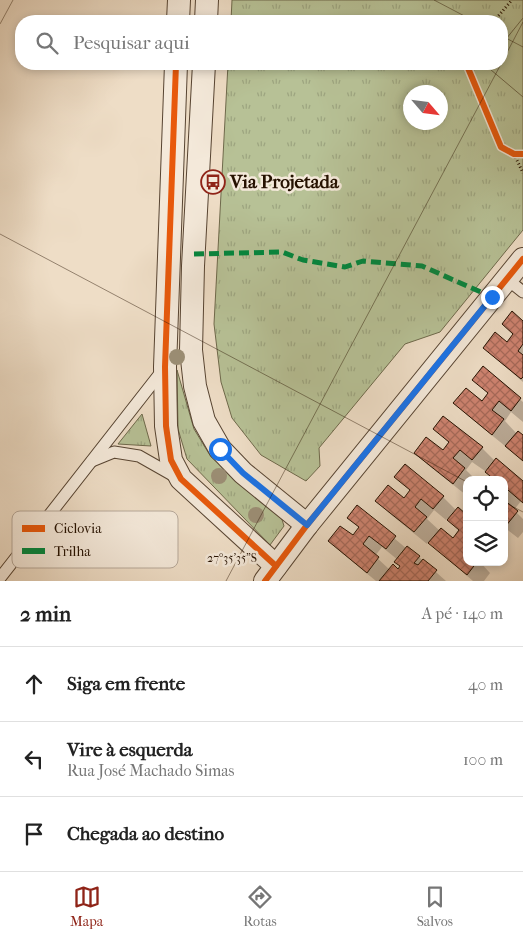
<!DOCTYPE html>
<html lang="pt">
<head>
<meta charset="utf-8">
<style>
	:root { --surface:#fff; --page:#f6f6f6; --text:#222; --muted:#767676; --line:#e0e0e0; --accent:#8f2418 }
	body { margin:0; font-family:"IM FELL French Canon",serif; background:var(--page); color:var(--text) }
	.controls { position:absolute; right:15px; bottom:15px; display:grid; overflow:hidden; border-radius:10px; box-shadow:0 2px 8px #0003 }
	.controls button { width:45px; height:45px; display:grid; place-items:center; padding:0; border:0; border-bottom:1px solid var(--line); background:var(--surface); color:var(--text); font:25px sans-serif }
	.compass { position:absolute; left:403px; top:85px; width:45px; height:45px; border-radius:50%; background:var(--surface); box-shadow:0 2px 8px #0003; rotate:118deg }
	.stop { position:absolute; width:15px; height:15px; margin:-11px; border:4px solid #1a73e8; border-radius:50%; background:#fff }
	.stop.end { background:#1a73e8; border-color:#fff; box-shadow:0 1px 5px #0008 }
	.list { margin:0; padding:0; list-style:none }
	h2 { display:flex; justify-content:space-between; align-items:center; height:65px; margin:0; padding:0 20px; font-size:21px }
	h2 small { font-size:16px; font-weight:400; color:var(--muted) }
	.list li { display:grid; grid-template-columns:32px 1fr auto; gap:15px; align-items:center; box-sizing:border-box; height:75px; padding:0 20px; border-top:1px solid var(--line) }
	.list b { display:block; font-size:19px; white-space:nowrap }
	.list p { margin:0; font-size:16px; white-space:nowrap; color:var(--muted) }
	.list em { font-size:16px; font-style:normal; color:var(--muted) }
	.icon { flex:none; width:28px; height:28px; fill:none; stroke:currentColor; stroke-width:2; stroke-linecap:round; stroke-linejoin:round }
	.map { position:relative; flex:none; width:523px; height:581px; overflow:hidden }
	.search { position:absolute; background:var(--surface); box-shadow:0 2px 8px #0003; left:15px; right:15px; top:15px; height:55px; display:flex; align-items:center; gap:12px; box-sizing:border-box; padding:0 18px; border-radius:20px; color:var(--muted); font-size:19px }
	.sheet { height:290px; background:var(--surface) }
	nav { display:flex; justify-content:space-around; align-items:center; box-sizing:border-box; height:70px; border-top:1px solid var(--line); background:var(--surface); font-size:14px; color:var(--muted) }
	nav a { display:grid; justify-items:center; gap:2px }
	nav .on { color:var(--accent) }
	.map>svg:first-child { display:block }
	.grass { fill:url(#grass-tufts); stroke:#6e694b; fill-rule:evenodd }
	.garden { fill:#b7c196; stroke:#6e694b }
	.shadow { fill:#0003; fill-rule:evenodd }
	.building { fill:url(#building-cross-hatch); stroke:#251100 }
	.lines { fill:none; stroke-linecap:round; stroke-linejoin:round }
	.lane-casing { stroke:#574432; stroke-width:13 }
	.street-casing { stroke:#574432; stroke-width:24 }
	.path { stroke:#251100; stroke-width:3; stroke-dasharray:1 2.5; stroke-linecap:butt }
	.lane { stroke:#f4e9da; stroke-width:11 }
	.street { stroke:#f4e9da; stroke-width:22 }
	.quiet { stroke:#00873e; stroke-width:5; stroke-dasharray:10 5; stroke-linecap:butt }
	.cycleway-casing { stroke:#f4e9da; stroke-width:9 }
	.cycleway { stroke:#e8590c; stroke-width:6 }
	.tree { fill:#9c8f76 }
	.route { stroke:#1a73e8; stroke-width:6 }
	.ticks { fill:none; stroke:#251100; stroke-width:1; stroke-opacity:0.45 }
	.labels { text-anchor:middle; dominant-baseline:central; stroke-width:5; stroke-linejoin:round; paint-order:stroke }
	.poi-label { font-size:19px; font-weight:bold; fill:#251100; stroke:#f4e9da; text-anchor:start }
	.key { fill:#f4e9da; stroke:#b6a899; stroke-width:1 }
	.key-label { font-size:14px; fill:#251100 }
	.ticks-label { font-size:12px; text-anchor:middle; fill:#251100; stroke:#f4e9da; stroke-width:5; stroke-linejoin:round; paint-order:stroke }
</style>
</head>
<body>
<div class="map">
<svg width="523" height="581" viewBox="0 0 523 581">
	<defs>
		<pattern id="grass-tufts" width="24" height="20" patternUnits="userSpaceOnUse" patternTransform="scale(1.25)"><rect width="24" height="20" fill="#b7c196"/><path d="M3 7l-1-3M5 7V3M7 7l1-3M15 17l-1-3M17 17v-4M19 17l1-3" fill="none" stroke="#9da580"/></pattern>
		<pattern id="building-cross-hatch" width="8" height="8" patternUnits="userSpaceOnUse" patternTransform="scale(1.25)"><rect width="8" height="8" fill="#ce8370"/><path d="M0 0l8 8M0 8l8-8" fill="none" stroke="#a76a5a"/></pattern>
	</defs>
	<rect width="100%" height="100%" fill="#eeddc6"/>
	<filter id="stains"><feTurbulence type="fractalNoise" baseFrequency=".004" numOctaves="4"/><feColorMatrix values="0 0 0 0 .2 0 0 0 0 .09 0 0 0 0 .02 0 0 0 .5 -.17"/></filter>
	<radialGradient id="worn" r=".72"><stop offset=".6" stop-color="#630" stop-opacity="0"/><stop offset="1" stop-color="#630" stop-opacity=".3"/></radialGradient>
	<g class="grass">
		<path d="M232,0H523V230L440,332L405,344L319,448L320,466L306,481L261,455L232,418L221,382L214,324L228,64H502V21H231ZM410,92H440V122H410Z"/>
		<polygon points="177,370 194,429 211,457 280,513 284,526 270,545 187,459 178,429"/>
		<polygon points="142,414 151,446 118,444"/>
	</g>
	<polygon class="garden" points="523,18 523,97 484,64 502,64 502,44"/>
	<g class="shadow">
		<polygon points="523,322 523,382 484,348 507,344 514,335 503,324"/>
		<polygon points="483,368 523,402 523,422 511,412 505,421 517,434 523,436 523,461 506,445 505,446 467,415 455,403 482,402 489,394 474,380"/>
		<polygon points="434,429 482,448 495,461 523,482 523,503 521,501 514,510 523,519 523,532 518,538 504,527 504,480 495,480 486,470 485,471 472,462 466,470 476,480 467,480 466,495 428,465 415,453 443,452 450,444"/>
		<path d="M396,477L443,497L456,510L467,516V562H480L490,573L484,581H473L428,542L427,544L389,513L377,501L404,500L411,491ZM434,510L446,520L447,518L460,531L453,540L440,531L427,519Z"/>
		<path d="M357,507L407,549L408,548L419,557L446,581H376L342,553L330,541L353,537L360,529L349,518ZM382,547L398,560L396,562L401,567L398,570H390L375,556Z"/>
	</g>
	<g class="building">
		<polygon points="512,311 523,321 523,344 518,351 523,355 523,377 521,379 483,348 495,332 507,342 513,334 502,324"/>
		<polygon points="483,366 521,398 511,411 499,401 492,410 504,419 492,435 453,403 466,388 482,401 488,393 472,380"/>
		<polygon points="443,416 483,447 472,460 460,450 453,458 465,468 453,484 414,453 426,437 443,450 449,442 433,429"/>
		<polygon points="518,431 523,435 523,461 505,446"/>
		<polygon points="496,458 523,481 523,503 508,490 504,494 504,480 495,480 485,472"/>
		<polygon points="405,464 444,496 433,509 421,499 415,507 427,517 414,532 375,501 388,485 404,498 410,490 394,477"/>
		<polygon points="504,500 518,511 505,527 504,526"/>
		<polygon points="357,505 396,536 386,549 369,536 363,544 379,557 367,573 328,541 340,526 353,535 359,527 347,518"/>
		<polygon points="458,507 467,515 467,542 463,546 467,550 467,562 477,562 467,575 428,543 441,528 453,538 459,530 447,520"/>
		<polygon points="407,546 420,556 414,563 418,565 423,559 437,570 428,581 379,581 393,564 398,569 400,566 394,562"/>
	</g>
	<g class="lines">
		<g class="lane-casing">
			<g id="lane">
				<polyline points="507,279 523,292"/>
				<polyline points="92,461 114,452 139,456 176,477"/>
				<polyline points="0,578 162,371"/>
			</g>
		</g>
		<g class="street-casing">
			<g id="street">
				<polyline points="178,21 179,0"/>
				<polyline points="206,21 207,0"/>
				<polyline points="176,64 165,367 166,426 171,460 181,479 276,566"/>
				<polyline points="204,64 193,266 191,350 195,386 204,421 220,449 243,473 307,525"/>
				<polyline points="265,581 307,525 523,259"/>
			</g>
		</g>
		<g class="path">
			<polyline points="494,21 512,0"/>
			<polyline points="469,64 468,68 501,147 514,154 523,154"/>
			<polyline points="514,154 523,173"/>
		</g>
		<use href="#lane" class="lane"/>
		<use href="#street" class="street"/>
		<polyline class="quiet" points="194,254 282,252 303,260 345,267 363,261 422,266 492,297"/>
		<g class="cycleway-casing">
			<g id="cycleway">
				<polyline points="176,64 165,367 166,426 171,460 181,479 276,566"/>
				<polyline points="469,64 468,68 501,147 514,154 523,154"/>
				<polyline points="265,581 307,525 523,259"/>
			</g>
		</g>
		<use href="#cycleway" class="cycleway"/>
	</g>
	<g class="tree">
		<circle cx="177" cy="357" r="8"/>
		<circle cx="219" cy="476" r="8"/>
		<circle cx="256" cy="515" r="8"/>
	</g>
	<g class="lines">
		<polyline class="route" points="220,449 243,473 307,525 492,297"/>
	</g>
	<path class="ticks" d="M434,0L474,21M0,24L13,0M502,36L523,47M502,62L523,22M0,234L467,482M504,502L523,512M226,581L501,64"/>
	<defs>
		<g id="bus-ring" transform="scale(1.25)"><circle r="9.5" fill="#f4e9da" stroke="#8f2418" stroke-width="1.5"/><path d="M-5-6H5V4H4V6H2V4H-2V6H-4V4H-5ZM-3.5-4V0h7V-4ZM-3.5 1.2v1.5H-2V1.2ZM2 1.2v1.5H3.5V1.2Z" fill="#8f2418"/></g>
	</defs>
	<g fill-rule="evenodd">
		<use href="#bus-ring" x="213" y="182"/>
	</g>
	<g class="labels">
		<g class="poi-label">
			<text x="230" y="182">Via Projetada</text>
		</g>
	</g>
	<rect x="12" y="511" width="166" height="57" rx="8" class="key"/>
	<rect x="22" y="525" width="23" height="7" fill="#e8590c"/>
	<rect x="22" y="548" width="23" height="6" fill="#00873e"/>
	<g class="key-label">
		<text x="54" y="533">Ciclovia</text>
		<text x="54" y="556">Trilha</text>
	</g>
	<g class="ticks-label">
		<text x="232" y="562">27°35'35"S</text>
	</g>
	<rect width="100%" height="100%" filter="url(#stains)"/>
	<rect width="100%" height="100%" fill="url(#worn)"/>
</svg>
<div class="controls">
<button><svg class="icon" aria-label="locate" viewBox="0 0 24 24"><circle cx="12" cy="12" r="6"/><path d="M12 2v4M12 18v4M2 12h4M18 12h4"/></svg></button>
<button><svg class="icon" aria-label="layers" viewBox="0 0 24 24"><path d="M12 4l9 5-9 5-9-5zM3 14l9 5 9-5"/></svg></button>
</div>
<svg class="compass" viewBox="-18 -18 36 36"><path d="M0-13l5 13h-10z" fill="#e53935"/><path d="M0 13l5-13h-10z" fill="#767676"/></svg>
<div class="stop" style="left:220px;top:449px"></div>
<div class="stop end" style="left:492px;top:297px"></div>
<div class="search"><svg class="icon" aria-label="search" viewBox="0 0 24 24"><circle cx="10" cy="10" r="6"/><path d="M15 15l6 6"/></svg>Pesquisar aqui</div>
</div>
<section class="sheet">
<h2>2 min<small>A pé · 140 m</small></h2>
<ul class="list">
<li><svg class="icon" aria-label="ahead" viewBox="0 0 24 24"><path d="M12 20V5M6 11l6-6 6 6"/></svg><div><b>Siga em frente</b></div><em>40 m</em></li>
<li><svg class="icon" aria-label="left" viewBox="0 0 24 24"><path d="M17 20v-9H6M10 6l-5 5 5 5"/></svg><div><b>Vire à esquerda</b><p>Rua José Machado Simas</p></div><em>100 m</em></li>
<li><svg class="icon" aria-label="arrive" viewBox="0 0 24 24"><path d="M6 21V4h12l-3 4 3 4H6"/></svg><div><b>Chegada ao destino</b></div></li>
</ul>
</section>
<nav>
<a class="on"><svg class="icon" aria-label="map" viewBox="0 0 24 24"><path d="M3 6l6-2 6 2 6-2v14l-6 2-6-2-6 2zM9 4v14M15 6v14"/></svg>Mapa</a>
<a><svg class="icon" aria-label="directions" viewBox="0 0 24 24"><path d="M12 3l9 9-9 9-9-9zM9 14v-3h6M13 9l2 2-2 2"/></svg>Rotas</a>
<a><svg class="icon" aria-label="saved" viewBox="0 0 24 24"><path d="M7 4h10v16l-5-4-5 4z"/></svg>Salvos</a>
</nav>
</body>
</html>
